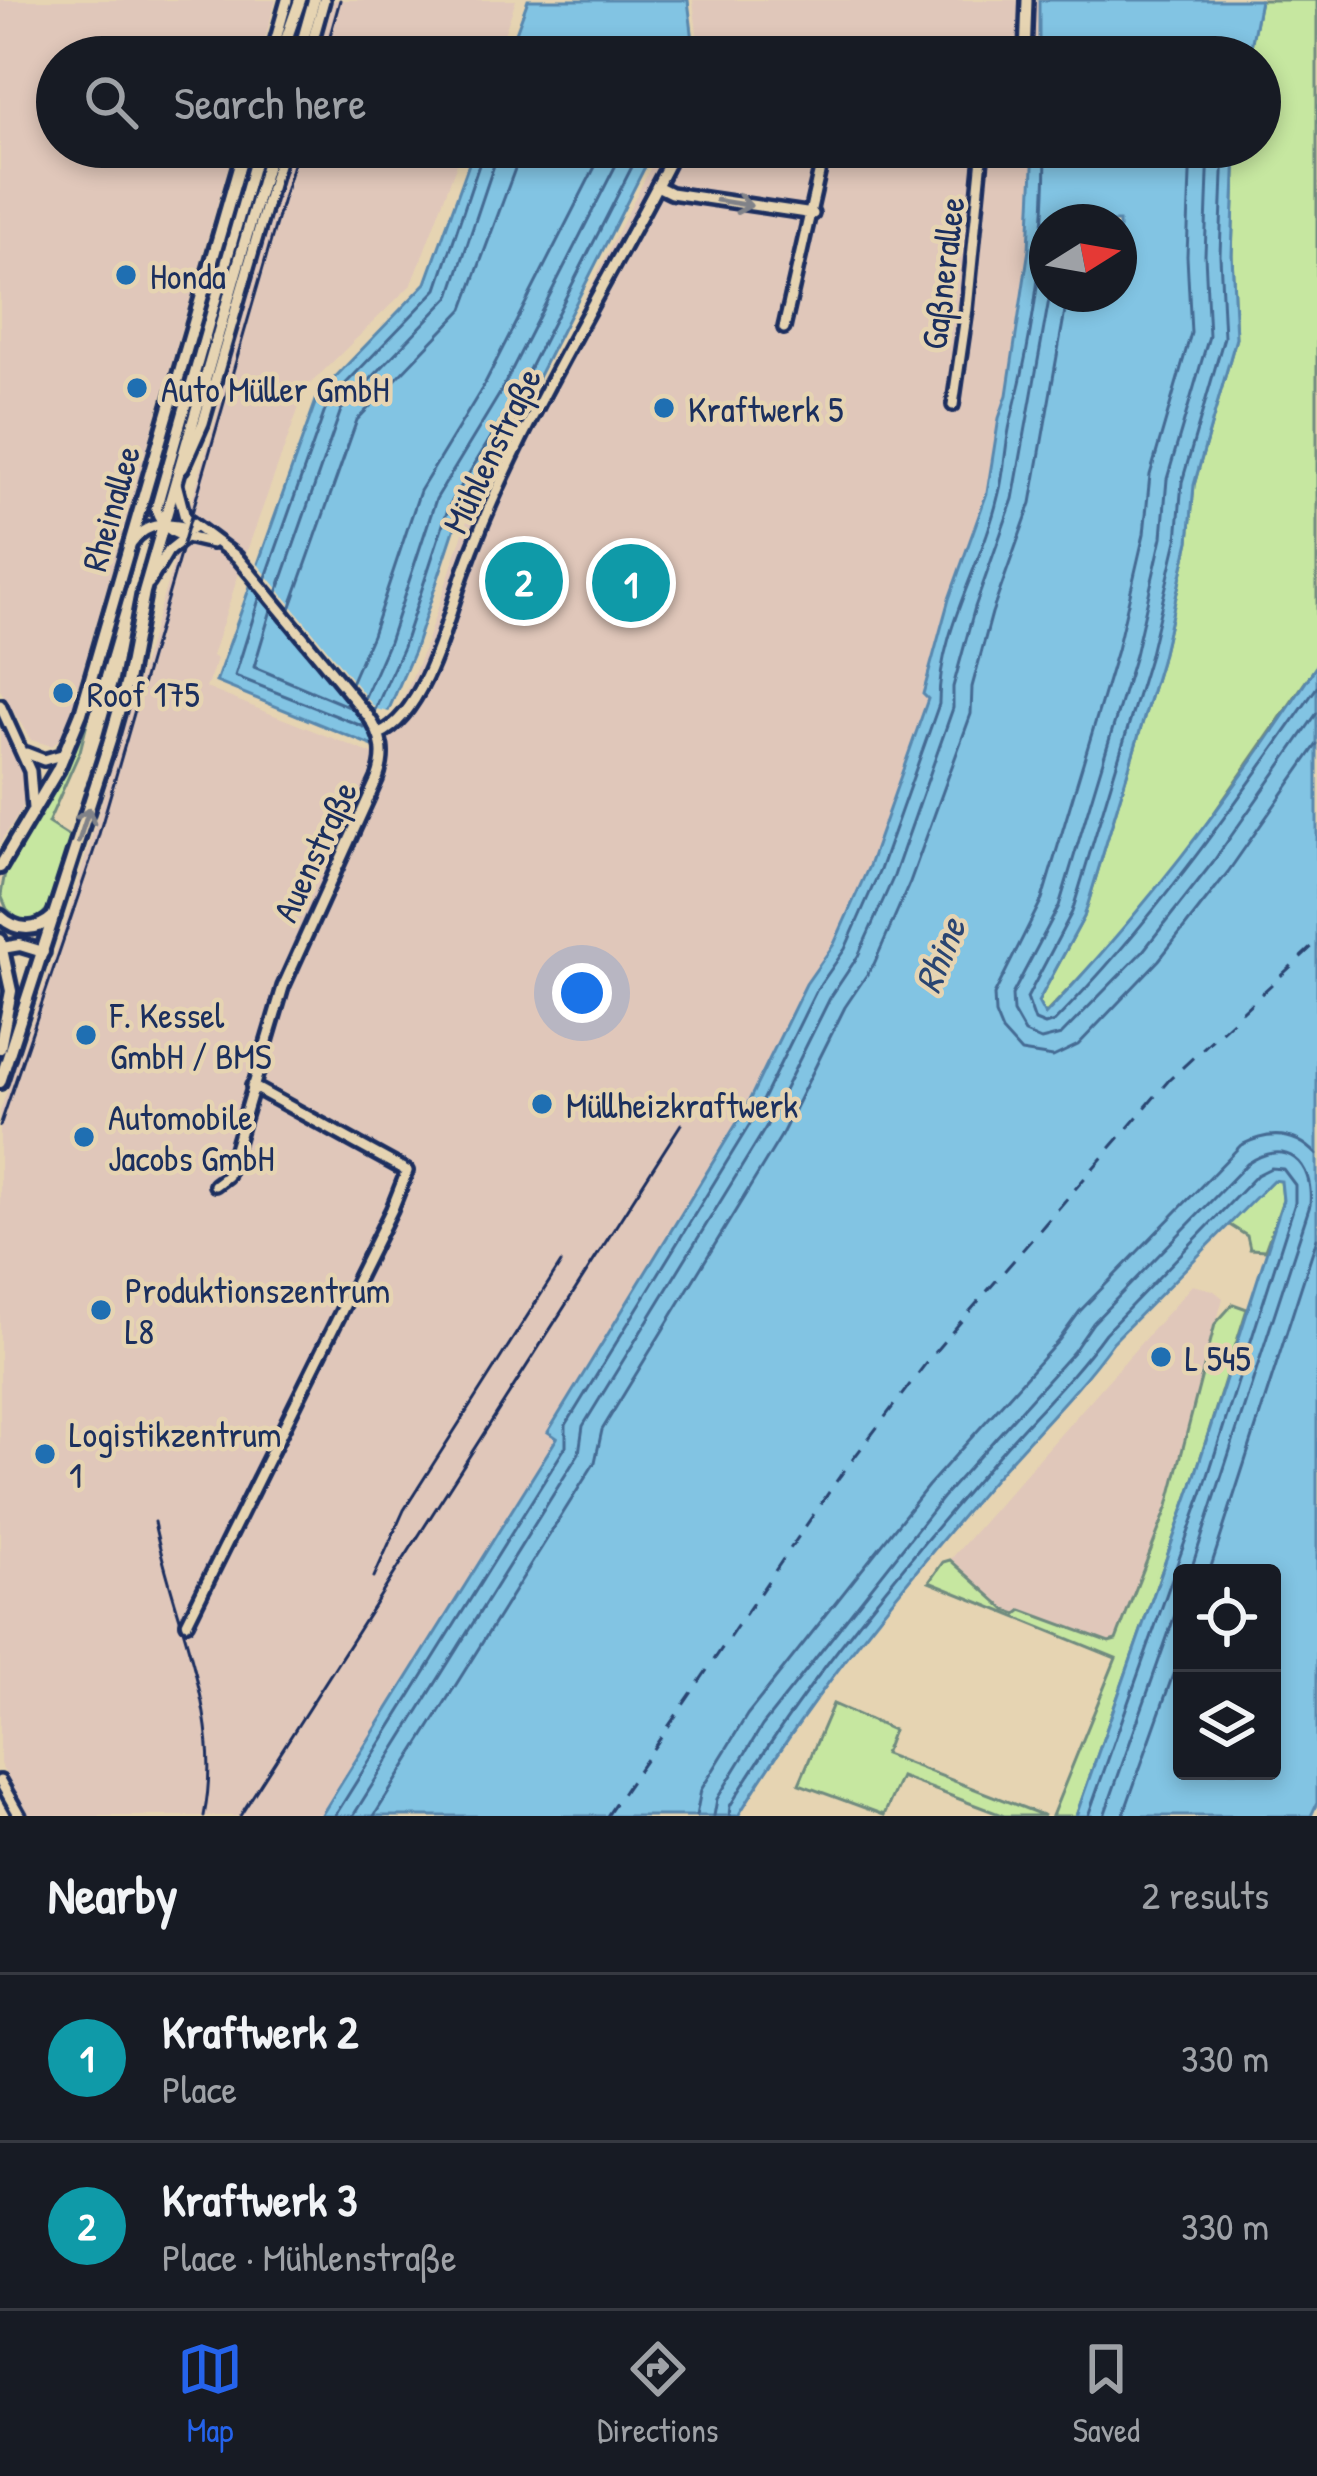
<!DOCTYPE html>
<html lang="en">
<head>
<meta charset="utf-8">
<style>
	:root { --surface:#171b24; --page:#20242c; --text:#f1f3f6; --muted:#9ea1a6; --line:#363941; --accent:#2563eb }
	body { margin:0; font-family:"Patrick Hand",sans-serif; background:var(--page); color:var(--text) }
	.controls { position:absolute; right:36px; bottom:36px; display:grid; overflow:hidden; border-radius:12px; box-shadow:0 6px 18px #0003 }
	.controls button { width:108px; height:108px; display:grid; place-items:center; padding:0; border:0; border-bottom:3px solid var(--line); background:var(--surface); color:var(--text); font:60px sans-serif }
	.compass { position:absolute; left:1029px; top:204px; width:108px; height:108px; border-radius:50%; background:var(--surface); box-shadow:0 6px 18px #0003; rotate:79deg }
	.you { position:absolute; left:582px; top:993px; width:42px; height:42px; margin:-30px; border:9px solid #fff; border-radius:50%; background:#1a73e8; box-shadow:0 0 0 18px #1a73e833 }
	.badge { display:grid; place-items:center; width:78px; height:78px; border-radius:50%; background:var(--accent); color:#fff; font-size:39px; font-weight:700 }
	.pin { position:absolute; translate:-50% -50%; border:6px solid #fff; box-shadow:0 3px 12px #0006 }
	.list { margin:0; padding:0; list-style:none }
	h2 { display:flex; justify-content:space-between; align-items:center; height:156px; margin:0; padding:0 48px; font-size:51px }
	h2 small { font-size:39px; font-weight:400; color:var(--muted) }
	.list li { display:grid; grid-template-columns:78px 1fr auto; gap:36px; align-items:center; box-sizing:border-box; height:168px; padding:0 48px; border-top:3px solid var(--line) }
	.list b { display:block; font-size:45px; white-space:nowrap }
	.list p { margin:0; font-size:39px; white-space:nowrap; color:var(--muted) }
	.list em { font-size:39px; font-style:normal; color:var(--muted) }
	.icon { flex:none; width:66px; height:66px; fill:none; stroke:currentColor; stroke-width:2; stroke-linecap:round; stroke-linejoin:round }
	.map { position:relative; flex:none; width:1317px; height:1816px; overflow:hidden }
	.search { position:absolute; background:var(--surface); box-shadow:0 6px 18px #0003; left:36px; right:36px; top:36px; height:132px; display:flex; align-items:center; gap:30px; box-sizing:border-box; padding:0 42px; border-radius:66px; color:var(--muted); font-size:45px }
	.sheet { height:492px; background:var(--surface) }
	nav { display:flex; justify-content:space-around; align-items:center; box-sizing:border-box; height:168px; border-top:3px solid var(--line); background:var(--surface); font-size:33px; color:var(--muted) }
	nav a { display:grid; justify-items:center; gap:6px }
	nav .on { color:var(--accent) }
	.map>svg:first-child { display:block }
	.built { fill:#e0c7ba }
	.green { fill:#c6e7a0; stroke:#708b7f; stroke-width:3 }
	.water { fill:#82c4e3; stroke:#5988ae; stroke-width:3; fill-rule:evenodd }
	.pier { fill:#e6d4b2 }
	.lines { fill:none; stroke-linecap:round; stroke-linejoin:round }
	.shore { stroke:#446b93; stroke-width:3 }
	.ferry { stroke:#2a4572; stroke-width:3; stroke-dasharray:15 12; stroke-linecap:butt }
	.minor-casing { stroke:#1b2f5e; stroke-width:18 }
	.major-casing { stroke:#1b2f5e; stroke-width:20 }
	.minor { stroke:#e6d4b2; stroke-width:9 }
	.major { stroke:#e6d4b2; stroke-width:10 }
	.rail { stroke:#1b2f5e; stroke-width:3 }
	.oneway { stroke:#808288 }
	.poi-dot { fill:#1f6fb2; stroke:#e6d4b2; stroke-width:4.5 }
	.labels { text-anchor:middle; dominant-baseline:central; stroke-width:9; stroke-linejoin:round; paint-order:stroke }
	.street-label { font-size:36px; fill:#1b2f5e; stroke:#e6d4b2 }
	.poi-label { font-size:36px; fill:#1b2f5e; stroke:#e6d4b2; text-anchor:start }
	.water-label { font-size:39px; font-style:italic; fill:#2a4572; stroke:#e6d4b2 }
</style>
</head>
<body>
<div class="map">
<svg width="1317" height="1816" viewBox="0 0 1317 1816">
	<rect width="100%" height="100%" fill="#e6d4b2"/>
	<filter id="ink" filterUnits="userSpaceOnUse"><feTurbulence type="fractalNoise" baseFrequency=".00833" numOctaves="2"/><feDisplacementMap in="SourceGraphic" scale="24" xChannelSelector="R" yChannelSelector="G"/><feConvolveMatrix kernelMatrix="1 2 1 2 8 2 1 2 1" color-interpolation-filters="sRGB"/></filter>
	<g filter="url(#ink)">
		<g class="built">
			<polygon points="0,0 276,0 260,57 57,57 57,147 234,147 64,735 52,746 31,740 0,690"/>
			<polygon points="334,0 516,0 496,57 317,57"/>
			<polygon points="693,0 1039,0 1039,57 700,57"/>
			<polygon points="290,147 463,147 412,284 306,388 239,573 212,656 217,659 206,688 375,755 381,752 423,652 470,512 529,409 661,147 1034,147 1029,249 1007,395 999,418 987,493 949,599 928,699 869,866 834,944 806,984 743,1113 548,1432 557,1437 321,1816 30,1816 0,1764 0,1111 67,919 209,443 247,290"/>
			<polygon points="0,721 24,772 28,789 22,809 0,843"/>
			<polygon points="1192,1285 1213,1290 1223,1298 1168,1506 1116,1640 1109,1642 1006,1610 950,1560"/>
		</g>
		<g class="green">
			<polygon points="1260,0 1317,0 1317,665 1191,846 1123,932 1044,1015 1038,1002 1084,917 1161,661 1189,541 1194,485 1236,338 1232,255 1236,147 1260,147 1260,57 1249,57"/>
			<polygon points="249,147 253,147 151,502 148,501"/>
			<polygon points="123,581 80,751 48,823 70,837 87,800 49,907 38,919 20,921 7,909 1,895 6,866 74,750"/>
			<polygon points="1273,1180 1281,1181 1283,1200 1265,1250 1250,1249 1247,1236 1228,1224"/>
			<polygon points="1233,1304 1247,1309 1192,1485 1076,1816 1052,1816 1116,1658 929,1582 943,1562 950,1560 1006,1610 1017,1614 1022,1610 1109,1642 1116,1640 1168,1506 1215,1324"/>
			<polygon points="833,1704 893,1730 884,1754 1045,1816 1004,1816 901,1777 884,1815 799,1784"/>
		</g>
		<g class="water">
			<polygon points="528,0 688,0 695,57 507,57"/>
			<polygon points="1039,0 1260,0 1249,57 1039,57"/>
			<polygon points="475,147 655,147 522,409 460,512 414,651 373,746 216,682 318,395 426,283"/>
			<path d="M1034,147H1236L1232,255L1236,338L1194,485L1189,541L1161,661L1084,917L1038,1002L1045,1015C1148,907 1236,790 1317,665V1803L1311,1816H1076L1192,1485L1283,1200L1281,1181L1273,1180L1113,1342C1078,1391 1033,1434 993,1480C902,1586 811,1696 738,1816H321L557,1438L548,1432L743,1113L806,984L834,944L869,866L928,699L923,694L949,599L987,493L999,418L1007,395L1029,249ZM1119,222V294H1047V222ZM1182,1573H1272V1771H1182Z"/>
		</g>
		<polygon class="pier" points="257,563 376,709 394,713 376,751 370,731 358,714 247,579"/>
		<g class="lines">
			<g class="shore">
				<polyline points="1191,147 1187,256 1191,333 1150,475 1144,534 1117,650 1042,899 994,995 995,1014 1002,1031 1021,1052 1053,1057 1078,1045 1159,960 1228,872 1317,744"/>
				<polyline points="1209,147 1205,255 1209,336 1167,479 1162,537 1135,655 1059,906 1012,995 1013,1012 1025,1033 1041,1040 1061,1035 1143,951 1213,862 1317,713"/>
				<path d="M1224,147L1220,255L1224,337L1182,482L1177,540L1149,658L1072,912L1027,998L1035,1021L1045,1025L1054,1022C1155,920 1235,804 1317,687"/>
				<polyline points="265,580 328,402 437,289 485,147"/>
				<polyline points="277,593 341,410 450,296 500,147"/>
				<polyline points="260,596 235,676 367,728"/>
				<polyline points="290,609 357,420 463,309 516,166 518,147"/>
				<polyline points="271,610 254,667 352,708"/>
				<polyline points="351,683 372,635 420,491 483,387 605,147"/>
				<polyline points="364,699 389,642 436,499 499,395 625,147"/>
				<polyline points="374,712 403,647 449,506 512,403 642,147"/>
				<polyline points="1209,1573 1317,1238"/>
				<path d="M335,1816L566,1446V1425L753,1119L816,991L845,949L880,870L939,704C938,631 983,564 999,493C1005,469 1005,444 1011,420C1034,332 1046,238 1046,147"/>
				<polyline points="353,1816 579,1453 583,1426 766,1127 830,998 858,956 894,876 953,708 953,687 975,607 1013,499 1050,294"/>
				<polyline points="374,1816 595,1462 602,1430 781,1136 845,1007 874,964 910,882 971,714 972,687 992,613 1031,503 1068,294"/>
				<path d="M696,1816L701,1790L747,1715L928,1486L1059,1340L1080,1311L1241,1145C1269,1131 1295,1131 1317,1155"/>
				<path d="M714,1816L717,1799L762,1726L942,1498L1073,1352L1093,1323L1247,1164C1286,1137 1314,1162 1310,1205L1190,1573"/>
				<path d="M729,1816L730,1806C804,1684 898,1572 991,1464C1028,1420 1071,1380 1105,1333L1257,1175L1271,1168L1283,1169L1295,1185V1203L1204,1488L1088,1816"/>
				<polyline points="1104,1816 1182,1595"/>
				<polyline points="1123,1816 1182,1649"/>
			</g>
			<polyline class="ferry" points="607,1816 840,1476 933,1354 1169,1080 1317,942"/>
			<g class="minor-casing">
				<g id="minor">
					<polyline points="271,57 287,0"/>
					<polyline points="308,57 324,0"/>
					<polyline points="1025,57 1027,0"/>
					<polyline points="988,147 1018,147"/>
					<polyline points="657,186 671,193 813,214"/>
					<polyline points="784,328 825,147"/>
					<polyline points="953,405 967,309 983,147"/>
					<polyline points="183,468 203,423 283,147"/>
					<path d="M176,483L185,518L237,557L368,716C383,737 386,755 377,779L283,987L227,1176L215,1185"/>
					<path d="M132,542C147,521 169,523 192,529"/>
					<path d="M212,543C188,537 163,536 156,509L259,147"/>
					<polyline points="149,583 168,551 187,536"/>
					<polyline points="0,705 30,771 33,809"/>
					<path d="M379,734C419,717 442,640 454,601C504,444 603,295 677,147"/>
					<polyline points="26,753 44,760 65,754"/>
					<polyline points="187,1623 392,1209 407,1171 252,1086"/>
					<polyline points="0,1781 20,1816"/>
				</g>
			</g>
			<g class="major-casing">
				<g id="major">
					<polyline points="280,57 300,0"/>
					<polyline points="298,57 314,0"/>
					<polyline points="0,867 58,769 81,713 245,147"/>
					<path d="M0,916C17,932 37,932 54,916"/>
					<polyline points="0,940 11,991 0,1048"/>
					<polyline points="2,948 20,945 43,952"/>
					<polyline points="0,1082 110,741 127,681 144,592 272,147"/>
				</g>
			</g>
			<use href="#minor" class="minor"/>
			<use href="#major" class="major"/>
			<g class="rail">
				<polyline points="324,57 340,0"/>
				<polyline points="0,1126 97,841 298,147"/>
				<path d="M154,1522C173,1618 225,1717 204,1816"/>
				<polyline points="374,1577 404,1510 561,1263"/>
				<polyline points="240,1816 681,1124"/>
			</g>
		</g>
		<defs><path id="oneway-shaft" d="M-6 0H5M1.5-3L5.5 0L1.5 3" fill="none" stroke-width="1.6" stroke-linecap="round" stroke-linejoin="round" transform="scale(3)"/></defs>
		<g class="oneway">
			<use href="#oneway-shaft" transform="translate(734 203) rotate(9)"/>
			<use href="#oneway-shaft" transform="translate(84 825) rotate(-72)"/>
		</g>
	</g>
	<g class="poi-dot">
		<circle cx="126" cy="275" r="12"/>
		<circle cx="137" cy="388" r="12"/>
		<circle cx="664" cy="408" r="12"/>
		<circle cx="63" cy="693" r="12"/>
		<circle cx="86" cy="1035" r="12"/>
		<circle cx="542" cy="1104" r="12"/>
		<circle cx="84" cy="1137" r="12"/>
		<circle cx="101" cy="1310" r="12"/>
		<circle cx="1161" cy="1357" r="12"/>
		<circle cx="45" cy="1454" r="12"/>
	</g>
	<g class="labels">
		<g class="street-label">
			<text transform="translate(942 273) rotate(-83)">Gaßnerallee</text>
			<text transform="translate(491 450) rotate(-64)">Mühlenstraße</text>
			<text transform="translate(110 508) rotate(-74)">Rheinallee</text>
			<text transform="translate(314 851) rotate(-65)">Auenstraße</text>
		</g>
		<g class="poi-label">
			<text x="150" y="275">Honda</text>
			<text x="161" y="388">Auto Müller GmbH</text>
			<text x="688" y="408">Kraftwerk 5</text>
			<text x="87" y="693">Roof 175</text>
			<text x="110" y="1014">F. Kessel<tspan x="110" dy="41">GmbH / BMS</tspan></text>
			<text x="566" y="1104">Müllheizkraftwerk</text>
			<text x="108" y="1116">Automobile<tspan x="108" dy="41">Jacobs GmbH</tspan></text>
			<text x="125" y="1289">Produktionszentrum<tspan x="125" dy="41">L8</tspan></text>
			<text x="1185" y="1357">L 545</text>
			<text x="69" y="1433">Logistikzentrum<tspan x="69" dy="41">1</tspan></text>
		</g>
		<g class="water-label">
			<text transform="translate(939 955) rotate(-68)">Rhine</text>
		</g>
	</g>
</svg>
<div class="controls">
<button><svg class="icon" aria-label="locate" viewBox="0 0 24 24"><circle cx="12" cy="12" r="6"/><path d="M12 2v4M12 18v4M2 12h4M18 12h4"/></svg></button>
<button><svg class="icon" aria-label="layers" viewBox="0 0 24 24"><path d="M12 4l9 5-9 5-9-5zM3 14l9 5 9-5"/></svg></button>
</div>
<svg class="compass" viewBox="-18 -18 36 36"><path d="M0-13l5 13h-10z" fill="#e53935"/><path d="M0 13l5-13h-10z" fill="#9ea1a6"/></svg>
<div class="you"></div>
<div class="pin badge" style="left:631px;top:583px;background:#0f9aa8">1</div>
<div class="pin badge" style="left:524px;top:581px;background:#0f9aa8">2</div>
<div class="search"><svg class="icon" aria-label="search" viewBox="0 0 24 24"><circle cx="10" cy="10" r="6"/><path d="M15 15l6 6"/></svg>Search here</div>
</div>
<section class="sheet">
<h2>Nearby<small>2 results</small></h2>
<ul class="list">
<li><span class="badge" style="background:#0f9aa8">1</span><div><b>Kraftwerk 2</b><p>Place</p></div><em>330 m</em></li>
<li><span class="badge" style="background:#0f9aa8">2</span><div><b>Kraftwerk 3</b><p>Place · Mühlenstraße</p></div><em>330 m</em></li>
</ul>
</section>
<nav>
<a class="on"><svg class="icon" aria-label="map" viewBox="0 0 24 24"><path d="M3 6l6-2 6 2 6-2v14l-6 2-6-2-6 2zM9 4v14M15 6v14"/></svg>Map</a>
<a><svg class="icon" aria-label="directions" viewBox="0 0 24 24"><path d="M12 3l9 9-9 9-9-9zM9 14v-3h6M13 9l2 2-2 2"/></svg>Directions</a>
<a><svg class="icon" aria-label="saved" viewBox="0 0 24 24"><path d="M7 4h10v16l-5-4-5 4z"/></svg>Saved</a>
</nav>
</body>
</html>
